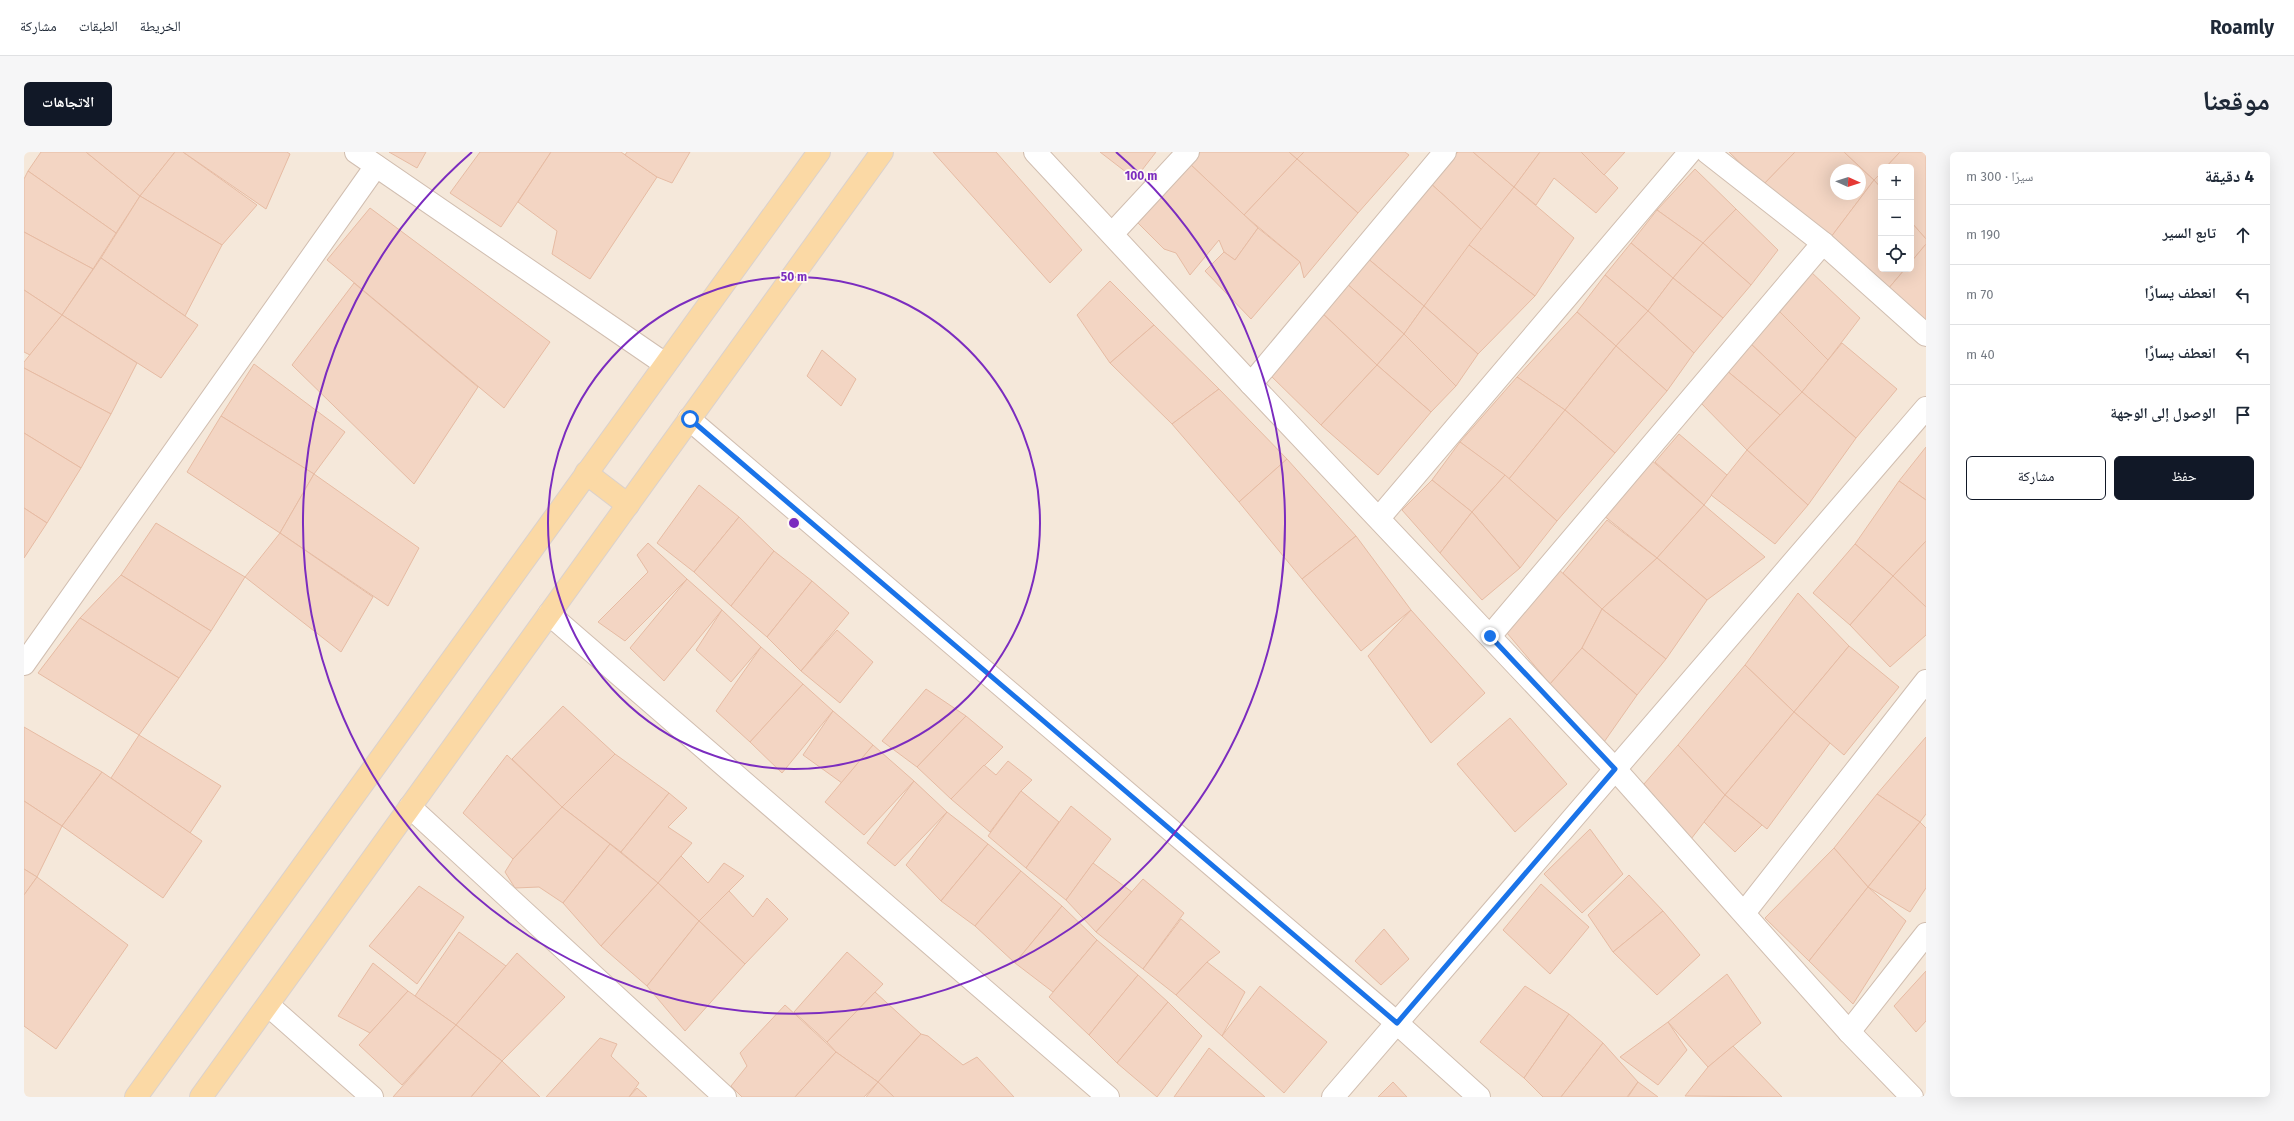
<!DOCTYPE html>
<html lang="ar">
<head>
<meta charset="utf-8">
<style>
	:root { --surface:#fff; --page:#f6f6f7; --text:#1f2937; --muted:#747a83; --line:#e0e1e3; --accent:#111827 }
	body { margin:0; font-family:"Fira Sans","Noto Naskh Arabic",sans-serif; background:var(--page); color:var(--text); direction:rtl }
	.controls { position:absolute; right:12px; top:12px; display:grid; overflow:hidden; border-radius:6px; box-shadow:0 4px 16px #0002 }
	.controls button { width:36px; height:36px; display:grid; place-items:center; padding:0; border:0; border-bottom:1px solid var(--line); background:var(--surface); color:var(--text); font:20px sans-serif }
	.compass { position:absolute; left:1806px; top:12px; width:36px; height:36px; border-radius:50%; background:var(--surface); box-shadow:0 4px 16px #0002; rotate:93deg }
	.stop { position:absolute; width:12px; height:12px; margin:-9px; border:3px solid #1a73e8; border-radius:50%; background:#fff }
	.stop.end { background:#1a73e8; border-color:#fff; box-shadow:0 1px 4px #0008 }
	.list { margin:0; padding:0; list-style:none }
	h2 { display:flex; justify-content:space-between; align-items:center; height:52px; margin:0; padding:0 16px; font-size:17px }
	h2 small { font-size:13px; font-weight:400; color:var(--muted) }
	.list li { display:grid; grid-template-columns:26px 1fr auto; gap:12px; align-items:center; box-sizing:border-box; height:60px; padding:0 16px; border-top:1px solid var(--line) }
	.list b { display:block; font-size:15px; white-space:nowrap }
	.list em { font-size:13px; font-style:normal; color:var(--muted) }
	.actions { display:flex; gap:8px; padding:12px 16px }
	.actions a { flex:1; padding:9px 0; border:1px solid var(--accent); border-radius:6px; text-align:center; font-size:14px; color:var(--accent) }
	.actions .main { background:var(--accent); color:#fff }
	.icon { flex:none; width:22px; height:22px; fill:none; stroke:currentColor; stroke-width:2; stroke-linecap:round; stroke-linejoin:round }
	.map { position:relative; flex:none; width:1902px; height:945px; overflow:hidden; direction:ltr; border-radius:6px }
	header { display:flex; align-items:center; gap:24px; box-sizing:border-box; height:56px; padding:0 20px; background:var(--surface); border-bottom:1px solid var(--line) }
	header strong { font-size:19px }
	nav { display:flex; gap:22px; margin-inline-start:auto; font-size:14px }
	.intro { display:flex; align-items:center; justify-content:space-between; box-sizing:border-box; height:96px; padding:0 24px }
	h1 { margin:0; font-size:28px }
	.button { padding:10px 18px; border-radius:6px; background:var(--accent); color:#fff; font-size:14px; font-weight:700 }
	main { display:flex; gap:24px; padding:0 24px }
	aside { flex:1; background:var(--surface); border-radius:6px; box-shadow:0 4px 16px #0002 }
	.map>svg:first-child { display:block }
	.residential { fill:#f5e8da; fill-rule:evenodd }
	.building { fill:#f3d5c3; stroke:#e6bba3; fill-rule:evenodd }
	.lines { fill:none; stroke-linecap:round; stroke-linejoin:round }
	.minor-casing { stroke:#d1beb0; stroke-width:24 }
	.primary-casing { stroke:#dad1cd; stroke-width:24 }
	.minor { stroke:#fff; stroke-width:22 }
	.primary { stroke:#fbd9a5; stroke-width:22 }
	.route { stroke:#1a73e8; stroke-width:5 }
	.ring { fill:none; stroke:#7b2cbf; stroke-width:2 }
	.centre { fill:#7b2cbf; stroke:#fffaf3; stroke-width:2 }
	.ring-label { font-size:12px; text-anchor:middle; font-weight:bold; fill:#7b2cbf; stroke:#fffaf3; stroke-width:3.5; stroke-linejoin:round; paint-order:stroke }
</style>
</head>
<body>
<header>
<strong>Roamly</strong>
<nav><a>الخريطة</a><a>الطبقات</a><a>مشاركة</a></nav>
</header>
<div class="intro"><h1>موقعنا</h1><a class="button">الاتجاهات</a></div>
<main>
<aside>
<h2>4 دقيقة<small>سيرًا · 300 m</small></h2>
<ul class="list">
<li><svg class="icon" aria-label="ahead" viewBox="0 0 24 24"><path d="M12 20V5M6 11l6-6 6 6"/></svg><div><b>تابع السير</b></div><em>190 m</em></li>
<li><svg class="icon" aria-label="left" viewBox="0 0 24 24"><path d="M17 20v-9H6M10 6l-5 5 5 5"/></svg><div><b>انعطف يسارًا</b></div><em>70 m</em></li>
<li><svg class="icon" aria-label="left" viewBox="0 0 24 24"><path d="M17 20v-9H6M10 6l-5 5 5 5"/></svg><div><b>انعطف يسارًا</b></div><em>40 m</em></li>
<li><svg class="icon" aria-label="arrive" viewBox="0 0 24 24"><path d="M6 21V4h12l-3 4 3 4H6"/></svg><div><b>الوصول إلى الوجهة</b></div></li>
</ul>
<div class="actions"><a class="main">حفظ</a><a>مشاركة</a></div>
</aside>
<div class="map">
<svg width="1902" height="945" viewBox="0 0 1902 945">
	<rect width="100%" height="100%" fill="#fdf6ec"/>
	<path class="residential" d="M0,0H1902V945H0ZM1857,15H1887V117H1857ZM1812,18H1836V42H1812Z"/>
	<g class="building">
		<polygon points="17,0 62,0 116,44 92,81 4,19"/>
		<polygon points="62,0 151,0 116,44"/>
		<polygon points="151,0 159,0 233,53 198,93 116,44"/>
		<polygon points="159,0 263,0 266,2 242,57"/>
		<polygon points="365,0 402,0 393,16"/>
		<polygon points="456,0 527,0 477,75 426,41"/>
		<polygon points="527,0 597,0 633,25 566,127 528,102 533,79 494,50"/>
		<polygon points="603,0 666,0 648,31 633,25 601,3"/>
		<polygon points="909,0 972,0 1058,98 1026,131"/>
		<polygon points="1076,0 1132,0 1111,27"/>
		<polygon points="1176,0 1265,0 1273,7 1220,63 1166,12"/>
		<polygon points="1265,0 1280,0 1273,7"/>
		<polygon points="1280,0 1381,0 1385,3 1334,61 1273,7"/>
		<polygon points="1434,0 1449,0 1490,35 1458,78 1405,30"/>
		<polygon points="1449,0 1516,0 1490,35"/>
		<polygon points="1516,0 1557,0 1594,36 1572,61 1530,26 1512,53 1490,35"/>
		<polygon points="1557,0 1601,0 1580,23"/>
		<polygon points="1705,0 1771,0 1739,33"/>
		<path d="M1771,0H1820L1850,28L1807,85L1739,33ZM1812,18H1836V42H1812Z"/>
		<polygon points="1820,0 1876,0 1862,15 1857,15 1857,21 1850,28"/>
		<polygon points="1876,0 1902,0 1902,87 1887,70 1887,15 1862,15"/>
		<polygon points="1273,7 1334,61 1280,126 1276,110 1220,63"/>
		<polygon points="1166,12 1234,76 1211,108 1200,100 1195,88 1166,123 1152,101 1140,97 1114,71"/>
		<polygon points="1671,17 1712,57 1679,91 1633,58"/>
		<polygon points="4,19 92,81 69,117 0,80 0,27"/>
		<polygon points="1857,21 1857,36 1850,28"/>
		<polygon points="1850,28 1857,36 1857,117 1881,117 1864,137 1807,85"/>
		<polygon points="1405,30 1458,78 1400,154 1342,105"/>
		<polygon points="1490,35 1550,86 1511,144 1445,93"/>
		<polygon points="116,44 198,93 161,164 77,106"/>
		<polygon points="346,56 526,190 480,256 303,108"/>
		<polygon points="1712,57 1754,98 1727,133 1679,91"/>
		<polygon points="1633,58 1679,91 1649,126 1607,91"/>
		<polygon points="1887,70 1902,87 1902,92 1887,110"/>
		<polygon points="1234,76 1276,110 1227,167 1181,119 1200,100 1211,108"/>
		<polygon points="0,80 69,117 38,163 0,138"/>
		<polygon points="1607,91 1649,126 1624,159 1581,123"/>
		<polygon points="1679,91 1727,133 1699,166 1649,126"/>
		<polygon points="1902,92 1902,172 1864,137 1881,117 1887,117 1887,110"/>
		<polygon points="1445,93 1511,144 1454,202 1400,154"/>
		<polygon points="1342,105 1400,154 1380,182 1322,131"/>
		<polygon points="77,106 174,173 137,226 38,163"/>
		<polygon points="1786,119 1836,166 1804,208 1753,157"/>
		<polygon points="1581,123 1624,159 1592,194 1553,160"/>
		<polygon points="1649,126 1699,166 1670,201 1624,159"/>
		<polygon points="1086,129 1130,173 1086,211 1053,163"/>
		<polygon points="330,131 454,235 390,332 268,213"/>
		<polygon points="1322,131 1380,182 1353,213 1297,160"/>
		<polygon points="0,138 38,163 6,203 0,200"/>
		<polygon points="1400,154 1454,202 1432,234 1380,182"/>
		<polygon points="1753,157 1804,208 1778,240 1726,191"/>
		<polygon points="1624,159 1670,201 1643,239 1592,194"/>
		<polygon points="1297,160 1353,213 1297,273 1245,222"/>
		<polygon points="1553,160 1592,194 1541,258 1493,225"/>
		<polygon points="38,163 113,211 87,262 0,216 0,210"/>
		<polygon points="1130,173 1195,237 1148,272 1086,211"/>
		<polygon points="1380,182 1432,234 1407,260 1353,213"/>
		<polygon points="1726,191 1778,240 1756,263 1702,218"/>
		<polygon points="1818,191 1873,237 1832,286 1778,240"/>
		<polygon points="1592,194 1643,239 1591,301 1541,258"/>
		<polygon points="798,198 832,227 817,254 783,224"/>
		<polygon points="230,212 321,280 290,322 197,264"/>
		<polygon points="1353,213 1407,260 1354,323 1297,273"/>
		<polygon points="0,216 87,262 57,316 0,281"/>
		<polygon points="1702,218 1756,263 1723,298 1676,250"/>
		<polygon points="1493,225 1541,258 1485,327 1436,290"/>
		<polygon points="1195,237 1263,307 1215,350 1148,272"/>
		<polygon points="1778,240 1832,286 1784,353 1723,298"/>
		<polygon points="1541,258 1591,301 1533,369 1485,327"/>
		<polygon points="197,264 290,322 256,381 163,320"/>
		<polygon points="0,281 57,316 23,371 0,356"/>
		<polygon points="1655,282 1703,323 1680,353 1631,310"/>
		<polygon points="1436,290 1481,323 1448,360 1408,328"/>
		<polygon points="1902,295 1902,348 1875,329"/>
		<polygon points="1723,298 1784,353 1751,392 1687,343"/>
		<polygon points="1263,307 1332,384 1278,427 1215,350"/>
		<polygon points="1626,307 1680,353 1633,406 1579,363"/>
		<polygon points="290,322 395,396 364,454 256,381"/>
		<polygon points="1481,323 1533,369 1496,416 1448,360"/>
		<polygon points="1408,328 1448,360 1416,401 1378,358"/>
		<polygon points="1875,329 1902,348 1902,389 1869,424 1831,392"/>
		<polygon points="675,333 715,365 670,420 633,391"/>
		<polygon points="1680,353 1741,405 1683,448 1633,406"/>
		<polygon points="0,356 23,371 0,406"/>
		<polygon points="1448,360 1496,416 1458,448 1416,401"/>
		<polygon points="715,365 750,399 707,454 670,420"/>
		<polygon points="1583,368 1633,406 1578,457 1539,421"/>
		<polygon points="132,371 221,425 187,479 97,423"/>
		<polygon points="256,381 349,445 317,500 221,425"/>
		<polygon points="1332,384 1387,458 1337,499 1278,427"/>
		<polygon points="1902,389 1902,455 1869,424"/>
		<polygon points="624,391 663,427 601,489 574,470 624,420 613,403"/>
		<polygon points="1831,392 1869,424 1826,473 1789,441"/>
		<polygon points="750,399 788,429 743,485 707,454"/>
		<polygon points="1633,406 1683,448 1642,507 1578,457"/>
		<polygon points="1533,416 1578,457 1558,496 1526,532 1483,481"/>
		<polygon points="97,423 187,479 155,526 56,466"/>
		<polygon points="1869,424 1902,455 1902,483 1866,515 1826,473"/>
		<polygon points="663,427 698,458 640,529 606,496"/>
		<polygon points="788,429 825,461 777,519 743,485"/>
		<polygon points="1774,441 1825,494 1770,560 1721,513"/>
		<polygon points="1578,457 1642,507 1613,543 1558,496"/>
		<polygon points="698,458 737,495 707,530 672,498"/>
		<polygon points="1387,458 1461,541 1407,591 1344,504"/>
		<polygon points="56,466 155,526 115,583 14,521"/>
		<polygon points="813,478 849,510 816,551 777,519"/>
		<polygon points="1825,494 1875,535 1820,603 1770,560"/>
		<polygon points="737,495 779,532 726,590 692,559"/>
		<polygon points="1558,496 1613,543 1580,590 1526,532"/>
		<polygon points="1721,513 1770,560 1701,643 1654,593"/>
		<polygon points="779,532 809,559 758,621 726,590"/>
		<polygon points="902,537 942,564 893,615 858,589"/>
		<polygon points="539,554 591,602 538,655 488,607"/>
		<polygon points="809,559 849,593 818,631 779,603"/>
		<polygon points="1770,560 1806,591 1743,677 1701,643"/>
		<polygon points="942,564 979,595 927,647 893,615"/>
		<polygon points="1486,566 1543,632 1491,680 1433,612"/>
		<polygon points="0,575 78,620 38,674 0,649"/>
		<polygon points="115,583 197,634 166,681 87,626"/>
		<polygon points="1902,585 1902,662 1896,670 1853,642"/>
		<polygon points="849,593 890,629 840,683 801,650"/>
		<polygon points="1654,593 1701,643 1667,687 1620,632"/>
		<polygon points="591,602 645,641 597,700 538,655"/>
		<polygon points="483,603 538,655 489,707 439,661"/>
		<polygon points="984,609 1008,628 997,639 966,680 927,647 960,613 972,623"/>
		<polygon points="78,620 178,689 139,746 38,674"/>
		<polygon points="890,629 923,660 871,714 843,691"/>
		<polygon points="997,639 1035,670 1002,716 964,684"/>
		<polygon points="645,641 663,656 644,675 668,691 634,731 597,700"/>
		<polygon points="1853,642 1896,670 1844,735 1810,696"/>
		<polygon points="1701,643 1738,673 1711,700 1680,670"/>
		<polygon points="0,649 38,674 13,725 0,717"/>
		<polygon points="1047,654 1087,687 1042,748 1002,716"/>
		<polygon points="538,655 586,692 539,751 515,735 491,736 481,720 489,707"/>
		<polygon points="923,660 964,692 917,749 882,713"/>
		<polygon points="1896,670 1902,676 1902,736 1886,760 1844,735"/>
		<polygon points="1566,677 1599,722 1558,761 1520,722"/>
		<polygon points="586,692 634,731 577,794 539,751"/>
		<polygon points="964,692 997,719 951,774 917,749"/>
		<polygon points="1810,696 1844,735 1785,809 1741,766"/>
		<polygon points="657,704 684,731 700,711 720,724 675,769 634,731"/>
		<polygon points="1069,711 1108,740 1072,780 1042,748"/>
		<polygon points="0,717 13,725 0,743"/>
		<polygon points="997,719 1038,754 991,811 951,774"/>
		<polygon points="1605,723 1639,759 1589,800 1564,763"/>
		<polygon points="13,725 104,793 32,897 0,874 0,743"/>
		<polygon points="1119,727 1160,761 1119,817 1072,780"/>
		<polygon points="634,731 675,769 623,834 577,794"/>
		<polygon points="1517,732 1565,775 1526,822 1479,778"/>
		<polygon points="395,734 440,765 393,832 345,794"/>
		<polygon points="1844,735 1882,769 1829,852 1785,809"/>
		<polygon points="705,739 729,765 743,746 764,767 721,812 675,769"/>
		<polygon points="1038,754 1073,788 1029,840 991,811"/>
		<polygon points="1639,759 1676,803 1633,843 1589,800"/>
		<polygon points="1157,767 1196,800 1183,810 1152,843 1119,817"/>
		<polygon points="675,769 721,812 661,879 623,834"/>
		<polygon points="1360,777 1385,807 1357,833 1331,809"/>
		<polygon points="435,780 482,814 432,873 391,844"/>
		<polygon points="1073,788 1114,823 1065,883 1025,845"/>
		<polygon points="823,800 859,832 803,890 770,860"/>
		<polygon points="493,801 541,845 478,909 432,873"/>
		<polygon points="1183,810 1221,840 1198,884 1152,843"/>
		<polygon points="349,811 384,839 346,881 314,864"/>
		<polygon points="1902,819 1902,869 1892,880 1870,854"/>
		<polygon points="1703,822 1737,871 1684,915 1644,870"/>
		<polygon points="1114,823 1144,850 1093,911 1065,883"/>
		<polygon points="1236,834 1303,890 1260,941 1198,884"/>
		<polygon points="1501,834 1545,862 1500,926 1456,890"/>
		<polygon points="384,839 432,873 378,933 335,893"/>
		<polygon points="851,840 897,882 854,930 812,900 803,890"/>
		<polygon points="1144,850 1178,884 1133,945 1093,911"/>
		<polygon points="761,853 812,900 771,945 718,945 707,934 723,914 716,901"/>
		<polygon points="1545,862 1579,891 1537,945 1519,945 1500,926"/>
		<polygon points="1644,870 1663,898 1634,933 1596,905"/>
		<polygon points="432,873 478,909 447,945 369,945"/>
		<polygon points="897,882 904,884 939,913 953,905 990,945 870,945 854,930"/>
		<polygon points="576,886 593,892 587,904 615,931 605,945 522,945"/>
		<polygon points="1579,891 1614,930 1603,945 1537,945"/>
		<polygon points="1709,894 1758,945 1661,944 1684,915"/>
		<polygon points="1185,896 1241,945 1150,945"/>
		<polygon points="812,900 854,930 840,945 771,945"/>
		<polygon points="478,909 516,945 447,945"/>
		<polygon points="854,930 870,945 842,945"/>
		<polygon points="1369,930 1383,945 1354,945"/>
		<polygon points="1614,930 1634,945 1604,945"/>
		<polygon points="613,936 623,945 605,945"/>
	</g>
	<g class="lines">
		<g class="minor-casing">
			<g id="minor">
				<polyline points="332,0 641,212"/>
				<polyline points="1011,0 1227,232 1591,617 1825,880 1888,945"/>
				<polyline points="1683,0 1799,91 1902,183"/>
				<polyline points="1088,82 1164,0"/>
				<polyline points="1227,232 1421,0"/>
				<polyline points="665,267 1373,871 1455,945"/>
				<polyline points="1355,366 1666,0"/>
				<polyline points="525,462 1084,945"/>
				<polyline points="1466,484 1799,91"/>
				<polyline points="0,512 352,14"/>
				<polyline points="386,655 701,945"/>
				<polyline points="1720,761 1902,529"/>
				<polyline points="244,853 348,945"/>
				<polyline points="1825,880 1902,782"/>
				<polyline points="1309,945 1902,256"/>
			</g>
		</g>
		<g class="primary-casing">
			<g id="primary">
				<polyline points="562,321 604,353"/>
				<polyline points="112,945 795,0"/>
				<polyline points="177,945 858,0"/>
			</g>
		</g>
		<use href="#minor" class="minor"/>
		<use href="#primary" class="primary"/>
	</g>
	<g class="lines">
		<polyline class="route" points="666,267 1373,871 1591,617 1466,484"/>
	</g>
	<g class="ring">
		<circle cx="770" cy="371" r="246"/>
		<path d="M1092 0A491 491 0 1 1 448 0"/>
	</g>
	<circle cx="770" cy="371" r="6" class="centre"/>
	<g class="ring-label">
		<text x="1117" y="28">100 m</text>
		<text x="770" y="129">50 m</text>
	</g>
</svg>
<div class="controls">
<button>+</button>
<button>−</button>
<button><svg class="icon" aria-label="locate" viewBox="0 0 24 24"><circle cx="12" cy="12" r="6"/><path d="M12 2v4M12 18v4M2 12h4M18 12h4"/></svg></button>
</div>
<svg class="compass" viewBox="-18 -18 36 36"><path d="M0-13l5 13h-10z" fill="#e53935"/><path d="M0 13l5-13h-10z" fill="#747a83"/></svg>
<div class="stop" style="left:666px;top:267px"></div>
<div class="stop end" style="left:1466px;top:484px"></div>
</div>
</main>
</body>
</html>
